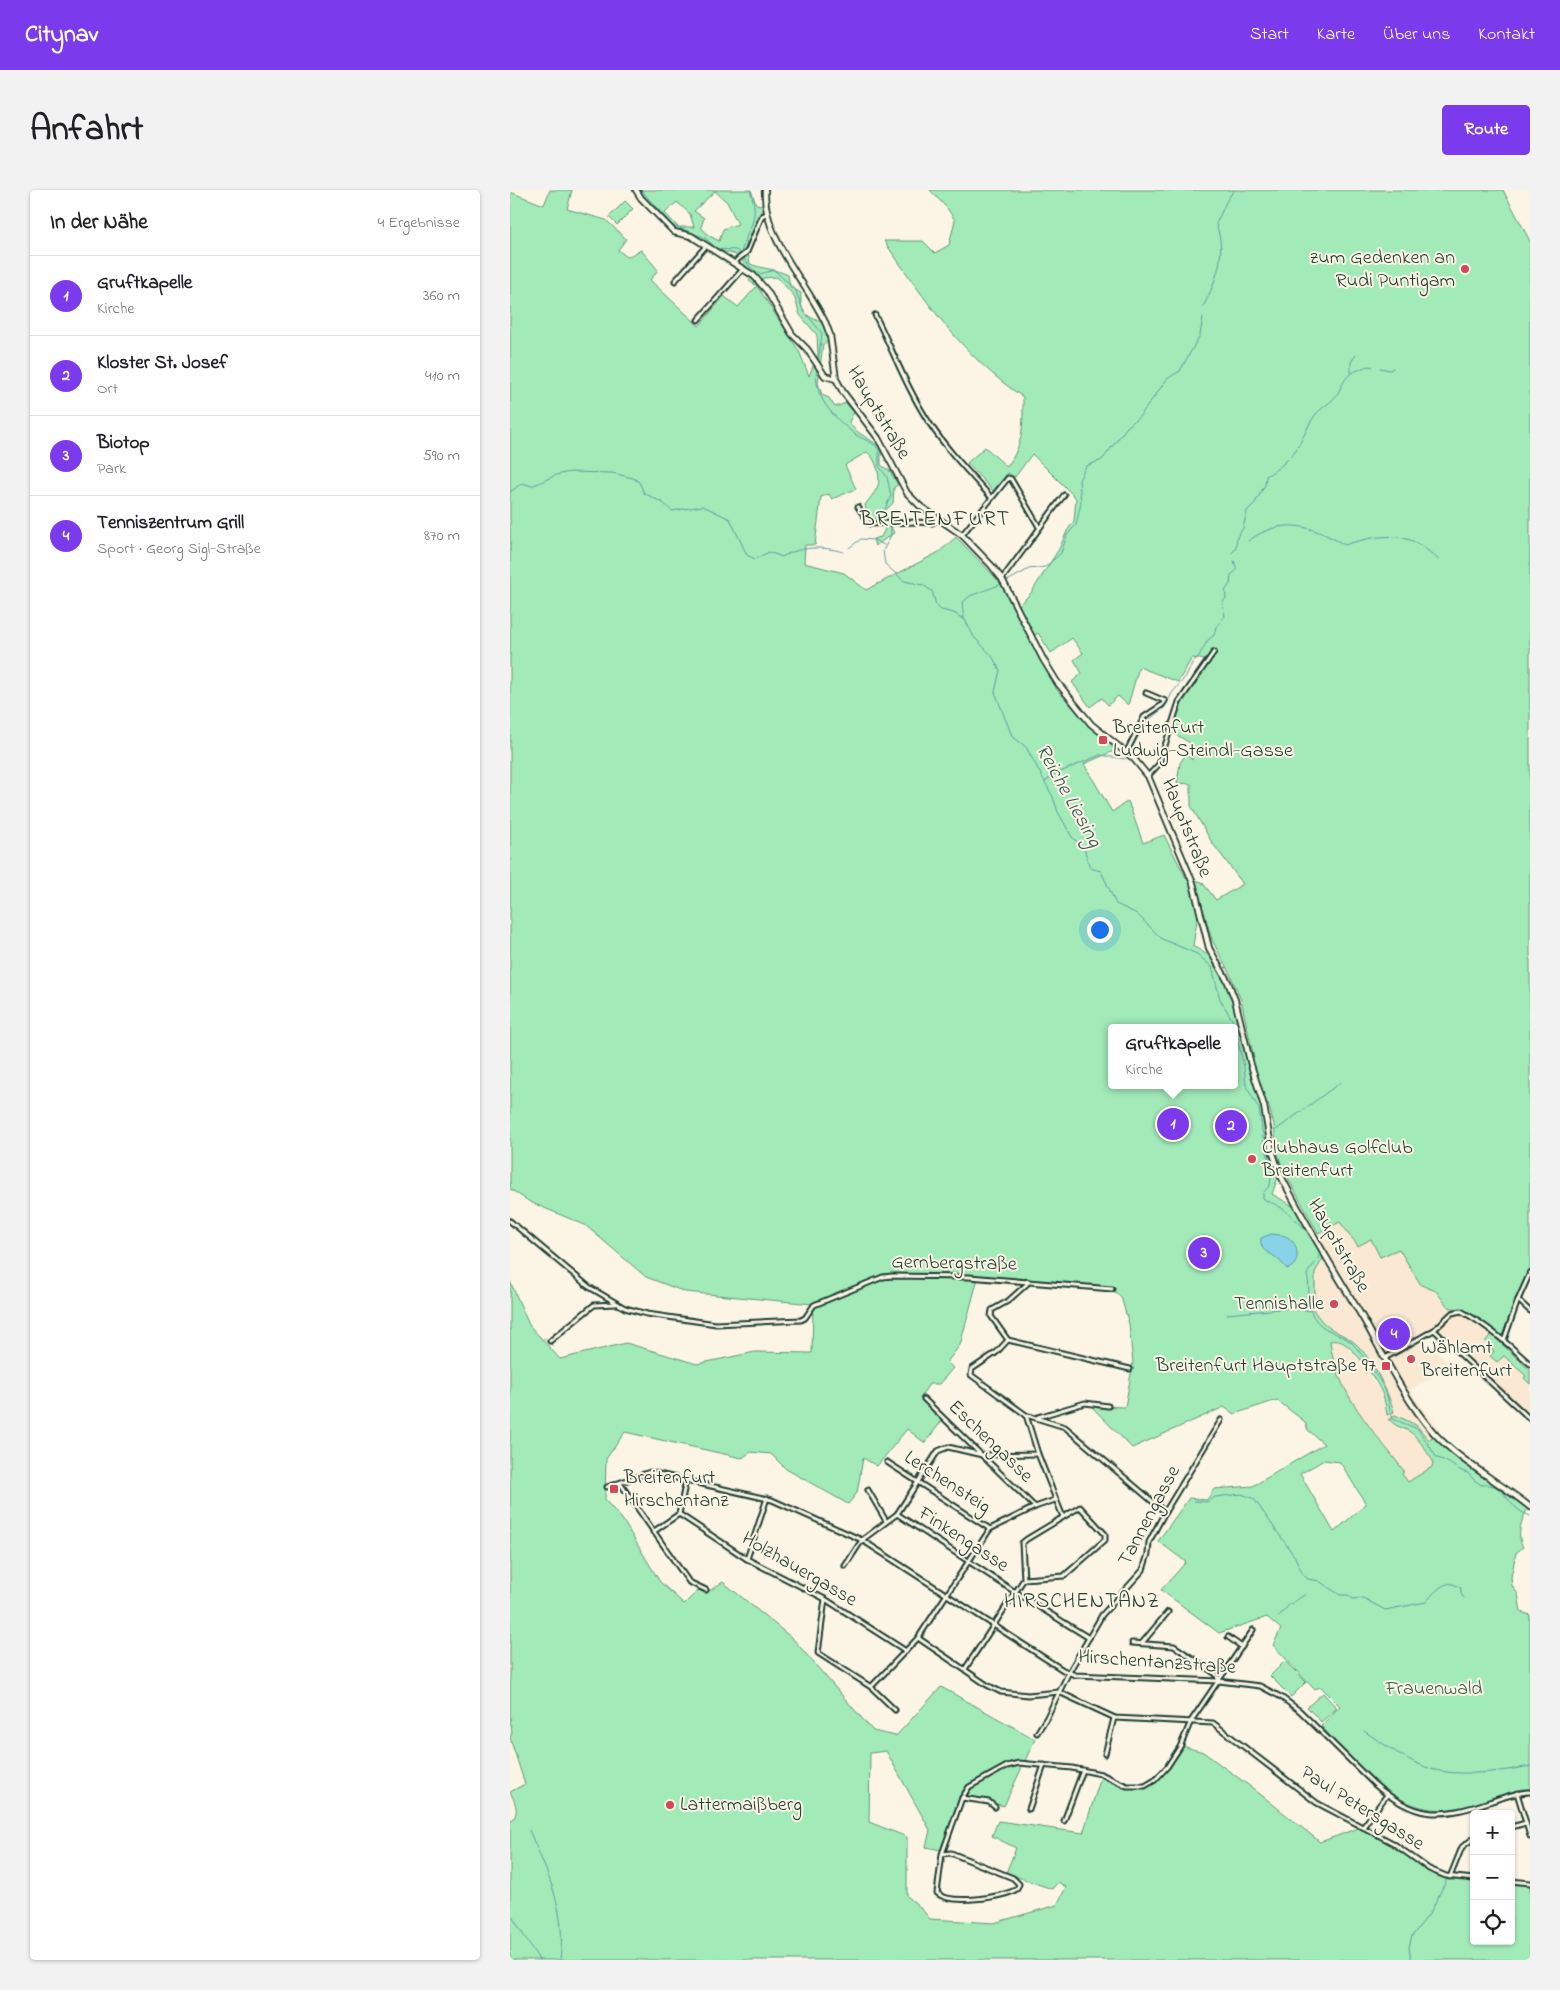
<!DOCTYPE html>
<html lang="de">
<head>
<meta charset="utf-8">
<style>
	:root { --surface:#fff; --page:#f2f2f2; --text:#202124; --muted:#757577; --line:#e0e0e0; --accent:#7c3aed }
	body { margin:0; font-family:"Indie Flower",sans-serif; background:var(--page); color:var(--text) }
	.controls { position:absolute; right:15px; bottom:15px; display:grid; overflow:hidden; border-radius:5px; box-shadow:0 1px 4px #0004 }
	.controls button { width:45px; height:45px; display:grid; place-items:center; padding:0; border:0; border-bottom:1px solid var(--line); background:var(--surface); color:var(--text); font:25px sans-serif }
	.you { position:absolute; left:589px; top:739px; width:18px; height:18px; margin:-12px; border:4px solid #fff; border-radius:50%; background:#1a73e8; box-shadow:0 0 0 8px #1a73e833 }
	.badge { display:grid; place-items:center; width:32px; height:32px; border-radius:50%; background:var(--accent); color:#fff; font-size:16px; font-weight:700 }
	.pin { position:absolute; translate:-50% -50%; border:2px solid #fff; box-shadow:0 1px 5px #0006 }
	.popup { position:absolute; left:598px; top:834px; width:130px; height:65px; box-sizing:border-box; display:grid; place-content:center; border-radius:5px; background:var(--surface); filter:drop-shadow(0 1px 4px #0005); font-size:16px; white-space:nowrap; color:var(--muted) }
	.popup b { font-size:19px; color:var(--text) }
	.popup::after { content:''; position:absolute; left:50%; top:100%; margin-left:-10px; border:10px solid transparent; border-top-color:var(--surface) }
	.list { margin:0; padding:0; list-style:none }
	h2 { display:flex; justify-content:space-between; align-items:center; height:65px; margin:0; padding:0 20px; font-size:21px }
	h2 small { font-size:16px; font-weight:400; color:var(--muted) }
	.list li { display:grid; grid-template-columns:32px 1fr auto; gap:15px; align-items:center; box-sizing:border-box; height:80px; padding:0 20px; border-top:1px solid var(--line) }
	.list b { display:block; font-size:19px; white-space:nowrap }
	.list p { margin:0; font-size:16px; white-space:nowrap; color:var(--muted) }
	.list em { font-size:16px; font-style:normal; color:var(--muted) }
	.icon { flex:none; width:28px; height:28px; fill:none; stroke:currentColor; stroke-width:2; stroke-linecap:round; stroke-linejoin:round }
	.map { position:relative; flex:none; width:1020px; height:1770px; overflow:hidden; border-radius:5px }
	header { display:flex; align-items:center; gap:30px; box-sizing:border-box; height:70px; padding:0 25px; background:var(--accent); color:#fff }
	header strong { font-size:24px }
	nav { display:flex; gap:28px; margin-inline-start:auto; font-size:18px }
	.intro { display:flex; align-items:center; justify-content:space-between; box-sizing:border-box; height:120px; padding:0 30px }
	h1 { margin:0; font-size:35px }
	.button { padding:12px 22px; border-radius:5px; background:var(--accent); color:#fff; font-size:18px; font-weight:700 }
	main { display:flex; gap:30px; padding:0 30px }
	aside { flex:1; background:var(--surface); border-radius:5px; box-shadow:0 1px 4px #0004 }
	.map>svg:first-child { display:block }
	.built { fill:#fae8d2 }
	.green { fill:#a2ebb9; stroke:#609476; fill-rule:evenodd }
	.water { fill:#89d3e9; stroke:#5f97a1 }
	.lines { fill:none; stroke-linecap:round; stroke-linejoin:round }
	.stream { stroke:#5f97a1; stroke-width:1 }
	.street-casing { stroke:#1f3d34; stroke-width:7 }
	.secondary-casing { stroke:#1f3d34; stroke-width:8 }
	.street { stroke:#fcf5e5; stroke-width:3 }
	.secondary { stroke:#fcf5e5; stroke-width:4.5 }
	.poi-dot { fill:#d1495b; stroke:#fcf5e5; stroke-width:2 }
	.labels { text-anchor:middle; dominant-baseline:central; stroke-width:4; stroke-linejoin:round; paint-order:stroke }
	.poi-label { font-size:20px; fill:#1f3d34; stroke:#fcf5e5; text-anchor:start }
	.street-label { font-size:20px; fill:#1f3d34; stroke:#fcf5e5 }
	.park-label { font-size:20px; fill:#39604f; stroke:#fcf5e5 }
	.water-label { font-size:21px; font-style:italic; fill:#345b58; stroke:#fcf5e5 }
	.neighbourhood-label { font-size:21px; letter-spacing:1px; fill:#1f3d34; stroke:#fcf5e5 }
	.quarter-label { font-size:22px; letter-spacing:1px; fill:#1f3d34; stroke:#fcf5e5 }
</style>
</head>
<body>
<header>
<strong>Citynav</strong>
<nav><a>Start</a><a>Karte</a><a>Über uns</a><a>Kontakt</a></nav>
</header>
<div class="intro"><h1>Anfahrt</h1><a class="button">Route</a></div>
<main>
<aside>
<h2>In der Nähe<small>4 Ergebnisse</small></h2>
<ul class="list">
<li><span class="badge">1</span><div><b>Gruftkapelle</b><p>Kirche</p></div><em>360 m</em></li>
<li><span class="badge">2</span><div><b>Kloster St. Josef</b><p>Ort</p></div><em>410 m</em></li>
<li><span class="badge">3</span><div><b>Biotop</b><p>Park</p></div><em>590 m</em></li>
<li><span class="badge">4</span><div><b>Tenniszentrum Grill</b><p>Sport · Georg Sigl-Straße</p></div><em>870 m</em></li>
</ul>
</aside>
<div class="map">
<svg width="1020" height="1770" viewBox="0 0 1020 1770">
	<rect width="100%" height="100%" fill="#fcf5e5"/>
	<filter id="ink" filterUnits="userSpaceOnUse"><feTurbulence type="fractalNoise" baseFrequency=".02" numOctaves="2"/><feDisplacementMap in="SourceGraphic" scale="10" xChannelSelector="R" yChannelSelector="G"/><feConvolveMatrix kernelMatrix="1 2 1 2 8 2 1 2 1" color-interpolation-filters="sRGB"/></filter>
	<g filter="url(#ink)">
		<polygon class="built" points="830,1032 848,1056 860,1049 889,1059 911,1095 926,1101 940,1122 921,1139 923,1142 944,1124 950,1124 965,1132 981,1144 975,1152 984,1162 981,1166 993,1165 1016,1186 1014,1188 1020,1194 1020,1233 923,1143 911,1150 942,1175 900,1200 930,1240 919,1250 906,1235 880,1230 891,1239 897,1240 910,1252 923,1271 922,1277 899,1292 892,1283 894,1281 844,1215 824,1176 820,1151 826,1150 835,1154 852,1174 874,1207 877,1225 884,1222 874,1195 850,1159 841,1151 811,1132 803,1119 805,1109 805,1082 817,1062 806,1044"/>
		<g class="green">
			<path d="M40,0H62L57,19L96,30L116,49L108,60L117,67L131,60L148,80L140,90L189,136L214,106L228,117L247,96L239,91L244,84L234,74L230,66L212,61L186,47L165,41L139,14L129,0H241L246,14L252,15V21L240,50L236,52L240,74C253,79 266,79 278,85L280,97L291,103C290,124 295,125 313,133L318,143V152L313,154L308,193L312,205L319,208L325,217L336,213L344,222L339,232C346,245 362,248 371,259V275L380,281L388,295L384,297L383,313L374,322L384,343L365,356L363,349L371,347L375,339L366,328L363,330L358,326L355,315C359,309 364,304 367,298C372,288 366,268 357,262L335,275L346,299L322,309L319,304L311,307L305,355H295L294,373L334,383L356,400L429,362L446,347L489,391L505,419L521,403L549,359L557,341L564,331L566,308L522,264L505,287L498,283L483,301L457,273L475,257L497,277C514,253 513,236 513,207C453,167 415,110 374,51H413L425,63L439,55L445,30L437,18L420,0H993L1020,51V1078L992,1147L954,1120L938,1117L926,1101L911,1095L889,1059L870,1067L861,1049L848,1056L830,1032L808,1043L774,981L767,962L764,935L758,913L755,931L769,984L762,1004L788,1019L806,1044L817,1062L805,1082V1109L803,1119C816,1140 822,1138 841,1150C859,1162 878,1201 884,1222L877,1225C876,1219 875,1211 873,1205C867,1191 848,1163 835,1154C831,1151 826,1150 820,1151C825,1202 865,1242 894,1281L892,1284L898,1292L922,1277L923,1271C916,1261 908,1246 897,1240C890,1237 885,1236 880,1230H878L885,1225L906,1235L919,1250L923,1246L951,1272L995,1300L1018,1318C1011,1331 1006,1344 1013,1357L1006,1363L1001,1387L1002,1396L1008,1404L1011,1422L1020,1425V1599H1011C991,1605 970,1615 949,1618C887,1630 848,1575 811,1536L830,1516L811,1497L804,1499L763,1455L771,1439L757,1427L709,1443L651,1400L676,1372L648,1351L679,1308L697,1310L704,1299L743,1296L814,1254L798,1240L795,1232L767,1210L724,1224L714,1217L622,1258L581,1216L615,1217L623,1173L619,1134L611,1107L599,1097L468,1088L450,1155L437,1172L443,1178L429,1194H419L410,1208L433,1229L415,1253L397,1239L367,1276L353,1268L347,1303L338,1314L276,1279L261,1264L241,1262L232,1268L115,1242L96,1269L95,1310L112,1329L150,1392L174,1414L189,1400L196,1403L213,1392L283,1449L363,1541L386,1546L431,1497L525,1549L494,1616L451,1604L431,1660L416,1657L420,1640L376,1561L360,1563L359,1632L397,1647V1706L410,1717L420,1729L484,1733L547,1715L556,1697L548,1692L542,1699L496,1683L506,1658L482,1646L488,1631L573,1643L591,1587L613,1598L634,1597L644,1593L657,1581L672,1556L693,1562L745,1600L810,1652L849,1638L883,1655L916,1680L930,1687L964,1690V1751H1001V1693L1020,1695V1770H0V1632C11,1623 5,1612 0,1602L15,1594L0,1548L2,1542L0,1530V1091L19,1135L50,1169L116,1153L187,1174L245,1162L302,1163L303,1114L175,1102L136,1087L75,1035L20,1012L0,999V2L34,15ZM205,1L217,12L228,34L213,39L209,51L198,45L191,37L194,28L184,21ZM167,12L180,24L184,37H168L155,23ZM267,87L284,106L290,125L307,145L308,164L299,186L289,161L247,96L253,88ZM528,443L541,463L562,448L573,463L564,470L572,483L562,492L580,517L592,508L598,515L608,506L618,515L629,477L668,492L682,468L696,470L658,540L680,553L682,570L676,564L670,573L667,593L681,594V616L701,651L733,694L706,710L692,692L685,690L702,750L721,786L731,810L744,868L717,794L704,769L683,756L689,718L681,689L676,688L654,645L633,653L618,611L602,622L574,574L606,560L582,538L547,500L520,448ZM602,838H724V895H602ZM814,1270L830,1272L856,1314L824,1342L790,1284Z"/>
			<polygon points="115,11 123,19 107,35 99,27"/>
			<polygon points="981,1144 1020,1180 1020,1194 1014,1188 1016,1186 994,1166 987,1172 980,1166 984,1161 975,1152"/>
			<polygon points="775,1471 796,1492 781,1507 760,1486"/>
			<polygon points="813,1503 827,1518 811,1532 797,1517"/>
		</g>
		<path class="water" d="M761,1044C767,1045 775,1044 780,1049C790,1057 790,1076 777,1079C774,1076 771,1072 768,1069C760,1062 749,1062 751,1048Z"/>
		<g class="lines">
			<g class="stream">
				<polyline points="131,0 162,35 195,48 207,59 226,60 231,64"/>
				<path d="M231,63C238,35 251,31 240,0"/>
				<polyline points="233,67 240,77 250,84 264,80 285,99 293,120 312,143 308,172"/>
				<path d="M693,117C707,89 717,64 706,34L717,10L724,0"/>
				<path d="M307,176C302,207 323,227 346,245C354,250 364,252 369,260V276L377,287L381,306L373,323V328L381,339V345L373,361L375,374L394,391L413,395L422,401L426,415L431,420L444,423L455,430L464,447L482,466L490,480L485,502L502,546L516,557L543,607L548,622L562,647L574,658L580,678L591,681L606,714L627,724L652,749L687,764L702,777L710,809L723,831L726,842L734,877L736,895L749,919L754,953L762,979L760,995L753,1003V1008C758,1013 765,1013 770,1017C782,1025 810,1050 809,1065C809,1072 799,1078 797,1085C801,1098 796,1115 803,1126C812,1142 828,1142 841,1152C847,1157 874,1195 876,1202C879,1211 879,1220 883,1229L908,1239L927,1268C939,1270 947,1281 958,1283L964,1290L971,1295C995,1293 993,1309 1009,1320C1012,1323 1017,1324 1020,1326"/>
				<polyline points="870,178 880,180 883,178"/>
				<polyline points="841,183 841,172 846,165"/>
				<polyline points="0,302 12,293 22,296 46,285 60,282 102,283 123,288 129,292 134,303 153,313 162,321 192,316"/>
				<path d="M193,316L220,329L237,365L245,369L259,362L272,367C290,356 313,356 333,362"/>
				<path d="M738,351C773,326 800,335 835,355C853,349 878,343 897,349C909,352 921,363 930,371"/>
				<polyline points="339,358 351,349 364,350 374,355"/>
				<path d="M722,363L726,358L727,347L733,338L737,321L745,313L755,295L756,286C767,280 780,269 787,258C794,247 798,234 806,224C812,217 824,211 828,203C838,183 838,184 858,176L863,177"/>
				<polyline points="497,391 519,379 535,377 551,363 557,345 566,335 571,313 569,290 576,276 592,270 617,237 630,226 657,189 670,181 690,145 693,127"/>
				<polyline points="454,429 452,413 460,406 489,395"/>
				<polyline points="621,560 635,533 655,517 662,503 677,485 682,473 689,466 698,450 704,445 706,437 715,426 712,413 716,408 715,401 720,394 721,385 727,380 724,371"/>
				<polyline points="535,592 543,585 590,565 615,569"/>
				<polyline points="766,940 831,892"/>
				<polyline points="717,1124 781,1118 801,1121"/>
				<polyline points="34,1148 37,1150"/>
				<polyline points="40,1153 44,1157"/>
				<path d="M684,1311L697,1312L705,1307L732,1304L744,1309L785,1367L793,1385L798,1389L809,1391L830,1405H838L843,1409L853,1408L875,1420L916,1412C922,1405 933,1391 943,1394C946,1395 948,1397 951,1398V1404L954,1408"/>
				<polyline points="768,1427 779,1415 796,1404"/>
				<path d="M854,1541C875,1555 897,1571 921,1579C949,1587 992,1582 1020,1576"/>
				<path d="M19,1640C38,1685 57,1720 50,1770"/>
				<polyline points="0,1723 29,1770"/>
				<polyline points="901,1770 899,1757 902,1746 920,1723 937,1689"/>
			</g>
			<g class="street-casing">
				<g id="street">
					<polyline points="225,74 227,70 237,62 252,26 256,24"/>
					<polyline points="165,91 196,56"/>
					<path d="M365,125C383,161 398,201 420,234C438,261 460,284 481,307"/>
					<polyline points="188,130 233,79"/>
					<polyline points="348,317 360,334 405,332 422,333 428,329"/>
					<polyline points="452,345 498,288 501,289 529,337"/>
					<polyline points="492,389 554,305"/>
					<polyline points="616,563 634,527 652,515 655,511 636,503"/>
					<polyline points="638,586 649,574 669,512 704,462"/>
					<polyline points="0,1031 79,1097 115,1118 137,1124 206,1134 291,1130 295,1128 304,1115 373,1087 382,1086 459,1087 602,1099"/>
					<polyline points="517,1091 517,1094 498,1111 482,1120 481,1126 498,1150 487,1162 462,1179 461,1185 516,1225 528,1264 553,1327"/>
					<polyline points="1008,1110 1020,1121"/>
					<polyline points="924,1140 1020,1229"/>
					<polyline points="498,1150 620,1179"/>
					<polyline points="994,1150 1008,1110 1020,1083"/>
					<polyline points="40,1151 84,1115 106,1114"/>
					<path d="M875,1168L924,1140L942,1123L951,1121C977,1135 998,1154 1020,1174"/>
					<polyline points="414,1209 525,1317"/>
					<polyline points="516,1225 555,1237 655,1322"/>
					<polyline points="528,1227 575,1213 598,1216"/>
					<polyline points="377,1272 480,1339"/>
					<polyline points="110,1293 179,1392 196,1400"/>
					<path d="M97,1297L140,1282L262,1310L352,1350L553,1480L565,1485L709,1491L750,1496L771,1507L790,1521L864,1594C905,1629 929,1629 979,1612C992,1608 1006,1602 1020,1602"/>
					<polyline points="358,1300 376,1331"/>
					<polyline points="169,1324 237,1369 315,1409 396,1461"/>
					<polyline points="387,1324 505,1402 579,1448"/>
					<polyline points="143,1342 169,1324 176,1290"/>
					<polyline points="237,1369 257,1308"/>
					<polyline points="335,1376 352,1350 387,1324 428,1261 438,1257 472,1265 528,1264"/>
					<polyline points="315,1409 308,1463 361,1497 385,1520"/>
					<polyline points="718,1447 732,1457"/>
					<polyline points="408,1448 477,1495 491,1502 518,1505 549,1502 605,1528 703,1533 807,1613 883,1653 919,1679 936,1686 964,1689"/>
					<polyline points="622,1453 664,1456 706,1484 709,1491"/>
					<polyline points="632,1453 658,1422"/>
					<polyline points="455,1479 514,1389 554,1386 595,1350 595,1344 570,1317 517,1349 512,1353 514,1389"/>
					<polyline points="361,1497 408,1448 480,1339 525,1317 545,1310"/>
					<polyline points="527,1543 537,1527 558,1484 592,1425 633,1380 638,1364 639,1352 655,1322 711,1230"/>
					<polyline points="595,1564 604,1528"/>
					<polyline points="1007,1603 1020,1646"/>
					<polyline points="452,1608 479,1612 485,1617"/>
					<polyline points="519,1619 534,1575"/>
					<polyline points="554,1631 573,1580"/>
					<polyline points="853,1637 877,1605"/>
					<polyline points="1001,1637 1016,1633"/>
					<path d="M432,1664L441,1663L503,1688L509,1694L507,1699C492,1708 440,1715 427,1703L432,1664L452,1608L459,1597L497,1576L509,1573L562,1578L591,1584L617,1596H635L645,1590L657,1577L670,1557L681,1531L743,1440"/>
					<polyline points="940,1687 952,1657 964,1648"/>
					<polyline points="1001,1691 1020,1693"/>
				</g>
			</g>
			<g class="secondary-casing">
				<g id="secondary">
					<polyline points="126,0 131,8 164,42 181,46 244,86 257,101 282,144 297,159 315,186 326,189"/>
					<path d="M255,0C253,49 296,91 316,134L320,145L326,189L333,202L368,248L397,303L410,316L452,345L481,375L492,389L533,469L547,492L581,534L624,569L638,586L683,693L699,758L718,792L725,810L741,875L754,916L761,957L769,982C794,1033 825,1081 854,1130C875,1168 895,1210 924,1243C952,1273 988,1291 1020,1317"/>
				</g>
			</g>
			<use href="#street" class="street"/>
			<use href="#secondary" class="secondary"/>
		</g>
	</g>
	<g class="poi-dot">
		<circle cx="955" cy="79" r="5"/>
		<rect x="588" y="545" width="10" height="10" rx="2.5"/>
		<circle cx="742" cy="969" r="5"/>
		<circle cx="824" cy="1114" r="5"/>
		<circle cx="901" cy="1169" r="5"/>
		<rect x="871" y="1171" width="10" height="10" rx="2.5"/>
		<rect x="99" y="1294" width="10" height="10" rx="2.5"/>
		<circle cx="160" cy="1615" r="5"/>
	</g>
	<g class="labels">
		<g class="poi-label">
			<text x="945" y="68" text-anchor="end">zum Gedenken an<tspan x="945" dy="23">Rudi Puntigam</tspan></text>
			<text x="603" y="538">Breitenfurt<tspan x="603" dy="23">Ludwig-Steindl-Gasse</tspan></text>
			<text x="752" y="958">Clubhaus Golfclub<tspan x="752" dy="23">Breitenfurt</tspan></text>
			<text x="814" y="1114" text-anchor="end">Tennishalle</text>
			<text x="911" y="1158">Wählamt<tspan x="911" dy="23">Breitenfurt</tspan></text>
			<text x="866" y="1176" text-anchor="end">Breitenfurt Hauptstraße 97</text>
			<text x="114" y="1288">Breitenfurt<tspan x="114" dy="23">Hirschentanz</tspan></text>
			<text x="170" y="1615">Lattermaißberg</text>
		</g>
		<g class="street-label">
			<text transform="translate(368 223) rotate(59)">Hauptstraße</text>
			<text transform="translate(676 638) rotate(68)">Hauptstraße</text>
			<text transform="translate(828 1056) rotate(60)">Hauptstraße</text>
			<text transform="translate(444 1074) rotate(1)">Gernbergstraße</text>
			<text transform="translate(480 1252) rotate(44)">Eschengasse</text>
			<text transform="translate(437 1293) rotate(33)">Lerchensteig</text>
			<text transform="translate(640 1326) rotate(-62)">Tannengasse</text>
			<text transform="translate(453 1350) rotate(33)">Finkengasse</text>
			<text transform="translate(289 1380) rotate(30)">Holzhauergasse</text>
			<text transform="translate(647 1473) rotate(4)">Hirschentanzstraße</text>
			<text transform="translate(852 1619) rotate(32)">Paul Petersgasse</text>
		</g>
		<g class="park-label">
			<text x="924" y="1499">Frauenwald</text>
		</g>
		<g class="water-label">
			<text transform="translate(558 606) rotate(61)">Reiche Liesing</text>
		</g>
		<g class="neighbourhood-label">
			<text x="572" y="1412">HIRSCHENTANZ</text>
		</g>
		<g class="quarter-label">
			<text x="425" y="330">BREITENFURT</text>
		</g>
	</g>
</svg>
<div class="controls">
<button>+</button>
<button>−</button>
<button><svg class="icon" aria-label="locate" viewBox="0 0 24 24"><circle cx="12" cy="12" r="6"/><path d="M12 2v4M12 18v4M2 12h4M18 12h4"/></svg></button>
</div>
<div class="you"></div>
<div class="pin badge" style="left:663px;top:934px">1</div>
<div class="popup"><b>Gruftkapelle</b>Kirche</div>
<div class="pin badge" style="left:721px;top:936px">2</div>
<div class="pin badge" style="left:694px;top:1063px">3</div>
<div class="pin badge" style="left:884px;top:1144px">4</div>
</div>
</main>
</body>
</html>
